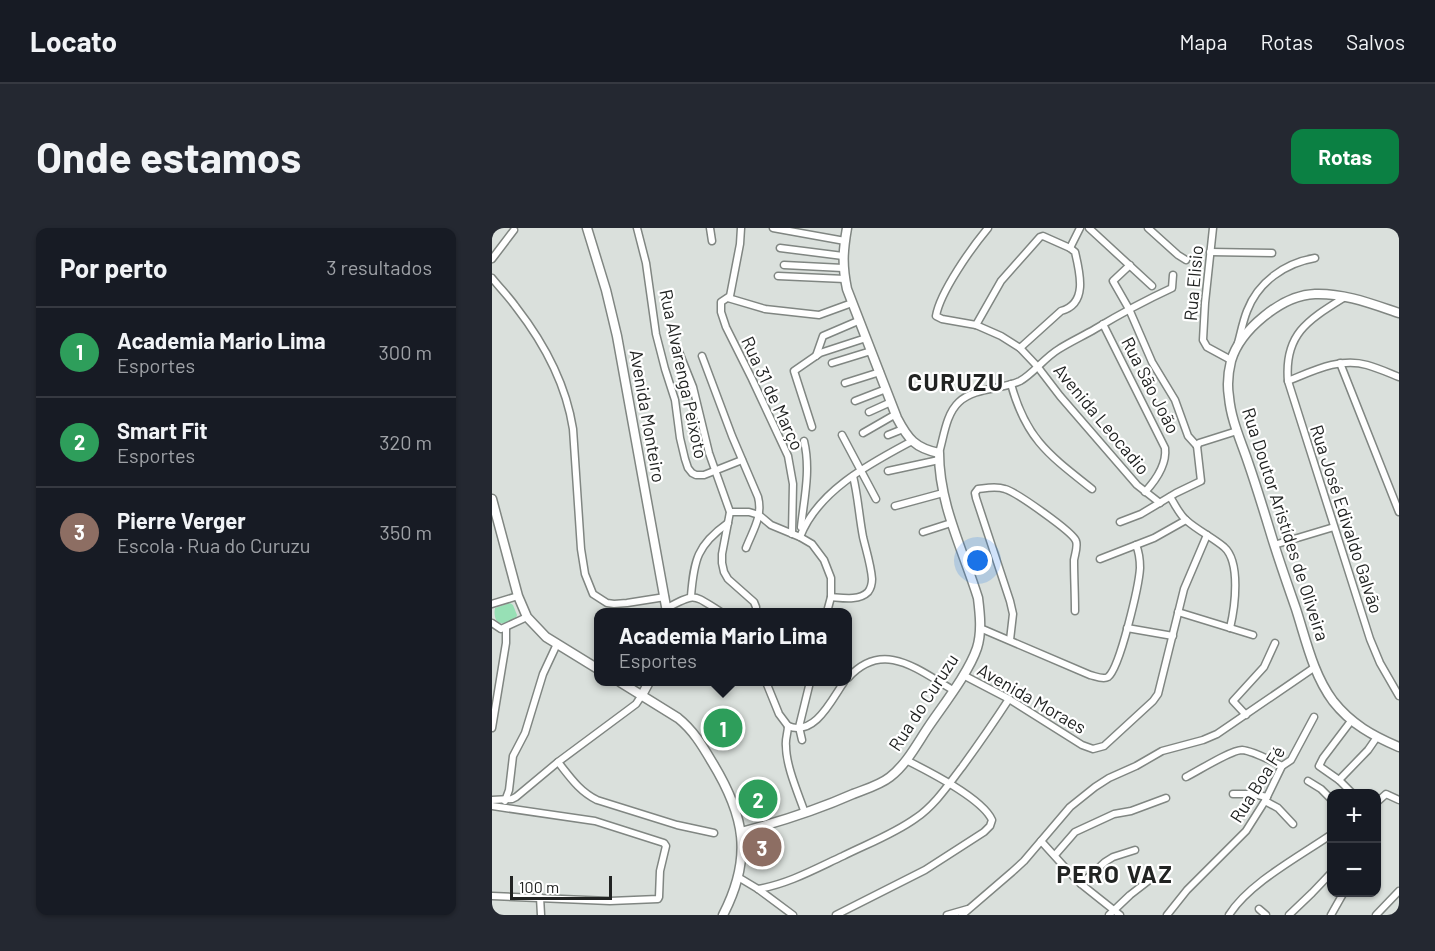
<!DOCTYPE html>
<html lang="pt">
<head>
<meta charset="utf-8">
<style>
	:root { --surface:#171b24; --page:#242831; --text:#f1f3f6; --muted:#9ea1a6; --line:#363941; --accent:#0b8043 }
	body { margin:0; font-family:Barlow,sans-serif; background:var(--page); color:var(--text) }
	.controls { position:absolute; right:18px; bottom:18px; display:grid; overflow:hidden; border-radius:12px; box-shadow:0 2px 4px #0004 }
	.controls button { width:54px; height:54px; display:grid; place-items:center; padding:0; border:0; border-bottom:2px solid var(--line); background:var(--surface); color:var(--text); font:30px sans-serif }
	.scale { position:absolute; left:18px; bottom:15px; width:102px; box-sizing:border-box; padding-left:6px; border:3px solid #212322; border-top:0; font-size:16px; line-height:21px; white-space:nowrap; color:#212322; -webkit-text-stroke:4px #fff; paint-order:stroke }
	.you { position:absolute; left:486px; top:333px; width:21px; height:21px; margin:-15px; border:4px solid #fff; border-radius:50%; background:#1a73e8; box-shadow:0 0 0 9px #1a73e833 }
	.badge { display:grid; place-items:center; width:39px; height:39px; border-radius:50%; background:var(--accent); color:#fff; font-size:20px; font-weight:700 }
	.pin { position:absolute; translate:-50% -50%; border:3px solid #fff; box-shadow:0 2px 6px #0006 }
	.popup { position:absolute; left:102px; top:380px; width:258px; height:78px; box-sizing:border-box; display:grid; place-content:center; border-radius:12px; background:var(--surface); filter:drop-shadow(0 2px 4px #0005); font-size:20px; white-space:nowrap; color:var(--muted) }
	.popup b { font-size:22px; color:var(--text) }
	.popup::after { content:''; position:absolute; left:50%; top:100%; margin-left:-12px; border:12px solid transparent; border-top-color:var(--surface) }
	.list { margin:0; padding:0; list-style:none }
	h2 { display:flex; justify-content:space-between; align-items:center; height:78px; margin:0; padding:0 24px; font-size:26px }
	h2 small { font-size:20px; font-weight:400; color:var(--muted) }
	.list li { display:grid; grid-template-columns:39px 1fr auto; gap:18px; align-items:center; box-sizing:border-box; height:90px; padding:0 24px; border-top:2px solid var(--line) }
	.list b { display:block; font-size:22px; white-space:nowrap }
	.list p { margin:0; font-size:20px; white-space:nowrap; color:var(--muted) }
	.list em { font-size:20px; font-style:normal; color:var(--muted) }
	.map { position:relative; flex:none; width:907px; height:687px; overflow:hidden; border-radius:12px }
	header { display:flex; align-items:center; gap:36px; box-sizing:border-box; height:84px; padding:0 30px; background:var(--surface); border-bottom:2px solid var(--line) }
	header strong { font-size:28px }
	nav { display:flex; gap:33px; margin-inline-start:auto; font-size:21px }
	.intro { display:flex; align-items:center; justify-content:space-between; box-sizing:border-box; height:144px; padding:0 36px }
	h1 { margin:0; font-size:42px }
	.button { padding:15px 27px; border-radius:12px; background:var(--accent); color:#fff; font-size:21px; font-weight:700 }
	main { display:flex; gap:36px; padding:0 36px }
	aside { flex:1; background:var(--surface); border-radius:12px; box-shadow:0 2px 4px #0004 }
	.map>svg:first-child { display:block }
	.green { fill:#97e0b5 }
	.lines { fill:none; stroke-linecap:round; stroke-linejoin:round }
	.street-casing { stroke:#808682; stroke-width:9 }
	.secondary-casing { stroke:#808682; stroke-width:11 }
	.street { stroke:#fff; stroke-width:6 }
	.secondary { stroke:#fff; stroke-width:8 }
	.labels { text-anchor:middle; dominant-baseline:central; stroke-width:4.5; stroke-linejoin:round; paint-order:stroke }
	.street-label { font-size:18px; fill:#212322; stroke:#fff }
	.district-label { font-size:24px; font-weight:bold; letter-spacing:1.5px; fill:#212322; stroke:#fff }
</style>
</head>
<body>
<header>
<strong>Locato</strong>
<nav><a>Mapa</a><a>Rotas</a><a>Salvos</a></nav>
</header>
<div class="intro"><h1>Onde estamos</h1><a class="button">Rotas</a></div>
<main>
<aside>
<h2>Por perto<small>3 resultados</small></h2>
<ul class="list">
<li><span class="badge" style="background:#2e9e5b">1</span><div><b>Academia Mario Lima</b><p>Esportes</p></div><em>300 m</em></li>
<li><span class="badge" style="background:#2e9e5b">2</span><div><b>Smart Fit</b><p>Esportes</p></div><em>320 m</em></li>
<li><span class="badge" style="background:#8d6e63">3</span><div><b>Pierre Verger</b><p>Escola · Rua do Curuzu</p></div><em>350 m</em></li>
</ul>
</aside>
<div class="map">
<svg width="907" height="687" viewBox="0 0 907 687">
	<rect width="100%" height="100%" fill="#dae0dc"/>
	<path class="green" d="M18,375L21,377L25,387L24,390C13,399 0,398 3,380Z"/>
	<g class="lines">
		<g class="street-casing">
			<g id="street">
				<polyline points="145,0 154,35 164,106 173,141 183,172 188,210 193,231 196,240 200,245 204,247 212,247 250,232"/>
				<polyline points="218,0 220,13"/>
				<polyline points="249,0 248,16 238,68 229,74 229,84 234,99 260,151 296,228 301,256 300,306"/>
				<polyline points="281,0 353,13"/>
				<path d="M496,0C480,19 448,64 444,88L450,91L484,97L509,108L528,120L545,138L568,168L645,257L668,275"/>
				<polyline points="597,0 660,58"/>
				<polyline points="656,0 686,27 694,32"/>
				<polyline points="721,0 713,75 711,112 715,119 739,132"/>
				<polyline points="288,20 351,28"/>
				<polyline points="578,20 588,0"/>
				<polyline points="718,24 780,25"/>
				<polyline points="0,31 22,2"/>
				<polyline points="292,37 351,40"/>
				<polyline points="638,37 621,53 637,81 660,134 683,172 696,208 705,218"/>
				<polyline points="286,48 353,51"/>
				<path d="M0,50C8,60 17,69 24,79C52,115 74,156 81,201L89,321L93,346L101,366L115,375L122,376L135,375L173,369"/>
				<path d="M853,69C816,92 792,106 796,153L878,411L888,435L907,468"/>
				<polyline points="236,70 273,81 327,87 360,75"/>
				<path d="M611,96L673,220C675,237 664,252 653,264"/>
				<path d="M484,97L509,53L548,9L551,8L578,20L583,24C588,45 596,76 569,83L528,120"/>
				<path d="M746,115C749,104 751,93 755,83C766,54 793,35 823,30"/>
				<polyline points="187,124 201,159 217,225 238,284 230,326 230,335 232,344 236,351 262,374 264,379 264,384"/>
				<path d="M210,128L240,208L266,269C271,288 261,302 254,320"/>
				<polyline points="324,128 331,108 366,93"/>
				<polyline points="340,135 379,123"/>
				<polyline points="848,135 907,284"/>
				<path d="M796,153C821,143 848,129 875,137C886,140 897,145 907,149"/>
				<polyline points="353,155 388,144"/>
				<path d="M519,156C534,211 557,227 600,261"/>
				<polyline points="363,173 394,161"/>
				<polyline points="377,184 399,174"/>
				<polyline points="320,199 302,143 328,125 374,110"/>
				<polyline points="371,205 404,186"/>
				<polyline points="350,207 384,271"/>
				<polyline points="396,207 411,201"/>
				<polyline points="705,218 707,215 745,203"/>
				<path d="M447,225C452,208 454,186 467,174C483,159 509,162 528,153C541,146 552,130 567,121C578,114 591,108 603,101C628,86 654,72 680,60L681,47"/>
				<polyline points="396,243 447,232"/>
				<path d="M678,269C683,276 687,286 694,292C705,302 720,309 732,319C749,334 743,379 738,400"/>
				<polyline points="403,278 451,265"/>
				<polyline points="238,284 257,284 267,287 279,297 308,309 320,316 332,332 339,350 339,369 335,384"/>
				<polyline points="628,294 649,286 684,265 709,253 705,218"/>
				<path d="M309,299C312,271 319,242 312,213"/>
				<polyline points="431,304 459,295"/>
				<path d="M308,309C326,262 379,235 420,213"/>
				<polyline points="782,317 842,299"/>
				<polyline points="608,331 662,310 694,292"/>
				<path d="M199,368C202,332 205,317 236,295"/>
				<path d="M339,369C351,370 367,373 376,364C379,360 380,355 380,351C379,337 374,322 371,309C367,288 366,268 361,248"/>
				<polyline points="0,376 26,368"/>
				<path d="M175,380C205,364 201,367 229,384"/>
				<polyline points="686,384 761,407"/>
				<polyline points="0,395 9,401 35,389"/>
				<path d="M488,400L598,447C603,448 611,452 616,449C628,440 647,357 648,340C648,332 647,324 644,317"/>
				<polyline points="635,400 681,408"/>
				<path d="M518,412L521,386L518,373L484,270L483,265L486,261C495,260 504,258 513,261C524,264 581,304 584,313C586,318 583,326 582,332C582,349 583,366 583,383"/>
				<polyline points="471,447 517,471 590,517 601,521 612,518 661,473 666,466 692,361 715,307"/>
				<path d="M356,450C391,411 426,442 461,462"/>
				<polyline points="274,454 287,486 296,498"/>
				<polyline points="754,487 741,473 772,439 783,415"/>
				<polyline points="859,493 831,530 827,538 847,552 861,566"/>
				<path d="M296,498C296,505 293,511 294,518C294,538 306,565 313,585"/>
				<path d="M296,498C323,509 340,471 352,454"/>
				<polyline points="0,500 14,415 14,400"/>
				<polyline points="310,512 307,499 318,454"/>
				<path d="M66,534C78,549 87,563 105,572L185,597L222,605"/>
				<path d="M694,549C706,543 739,522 750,522C762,523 779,533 790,538"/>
				<polyline points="847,552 876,522 885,509"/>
				<polyline points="816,553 829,561 840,572"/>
				<polyline points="741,566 761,566 775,569"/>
				<polyline points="0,572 20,571 24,569 66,534 136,482 144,476 150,467"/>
				<polyline points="13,573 17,562 21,528 33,505 51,446 65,416"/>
				<polyline points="773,573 786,580 801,596"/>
				<polyline points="884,575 894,566 907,572"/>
				<polyline points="0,578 103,593 172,615 174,618 168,643 167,669 166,671 118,673 0,668"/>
				<polyline points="549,613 578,645 589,656 628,687"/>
				<polyline points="563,627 583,604 622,586 639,583 674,570"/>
				<polyline points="246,649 266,661 301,687"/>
				<polyline points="589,656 613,634 621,629 643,622"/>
				<path d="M266,661C296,656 323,641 351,628C375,616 402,606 424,590C443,577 456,557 470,539C486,517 502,494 517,471"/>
				<polyline points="48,669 49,687"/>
				<polyline points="767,681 774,687"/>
				<path d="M344,687L433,642L492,604L498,598L500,592C490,570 436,543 414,532"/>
				<polyline points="455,687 476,681"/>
				<polyline points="470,687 520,644 532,633 578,579 603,559 617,550 644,538 670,523 711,512 725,506 823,439"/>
				<polyline points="617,687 638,667 660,650"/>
				<polyline points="675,687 695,662 754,603 773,573 790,538 799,532 822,489"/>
				<path d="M737,687C757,655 808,628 840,606"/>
				<polyline points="797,687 820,665 840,644"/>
				<polyline points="839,687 852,664"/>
				<polyline points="884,687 907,663"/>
			</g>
		</g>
		<g class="secondary-casing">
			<g id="secondary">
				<polyline points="95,0 114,62 125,108 175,384"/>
				<path d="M907,85C880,76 852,65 823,66C790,67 748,102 739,133C736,145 735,157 737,169C739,192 749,213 756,234C764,257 771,280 778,303C786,330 795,355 804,381C814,412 821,446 841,473C859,496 881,508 907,519"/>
				<polyline points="0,271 26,368 35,389 54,409 106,441"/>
				<path d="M128,454L186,490C201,502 210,517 220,534C253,588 261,629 231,687"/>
				<polyline points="150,467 157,454"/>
				<path d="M249,604C287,594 325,582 361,566C374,561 388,557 398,549C415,536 426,514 437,498C452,476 477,444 485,420C490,404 488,386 486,370C471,322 447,276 447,225C423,220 416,211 405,190L355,61C350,37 351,23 355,0"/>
			</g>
		</g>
		<use href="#street" class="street"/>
		<use href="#secondary" class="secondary"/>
	</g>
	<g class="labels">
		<g class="street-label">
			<text transform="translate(701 55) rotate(-85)">Rua Elisio</text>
			<text transform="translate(192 146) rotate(78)">Rua Alvarenga Peixoto</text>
			<text transform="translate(659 157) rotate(63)">Rua São João</text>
			<text transform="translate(281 165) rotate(65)">Rua 31 de Março</text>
			<text transform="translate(156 188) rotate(80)">Avenida Monteiro</text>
			<text transform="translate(610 191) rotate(50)">Avenida Leocadio</text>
			<text transform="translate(855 291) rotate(72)">Rua José Edivaldo Galvão</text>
			<text transform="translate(794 296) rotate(72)">Rua Doutor Aristídes de Oliveira</text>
			<text transform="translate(540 470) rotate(30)">Avenida Moraes</text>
			<text transform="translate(431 474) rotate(-57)">Rua do Curuzu</text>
			<text transform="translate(765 556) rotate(-58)">Rua Boa Fé</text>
		</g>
		<g class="district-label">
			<text x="464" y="153">CURUZU</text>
			<text x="623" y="645">PERO VAZ</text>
		</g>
	</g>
</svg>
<div class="controls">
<button>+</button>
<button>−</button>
</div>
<div class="scale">100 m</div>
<div class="you"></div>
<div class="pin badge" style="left:231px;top:500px;background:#2e9e5b">1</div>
<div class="popup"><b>Academia Mario Lima</b>Esportes</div>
<div class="pin badge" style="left:266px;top:571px;background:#2e9e5b">2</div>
<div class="pin badge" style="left:270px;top:619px;background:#8d6e63">3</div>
</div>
</main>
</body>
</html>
